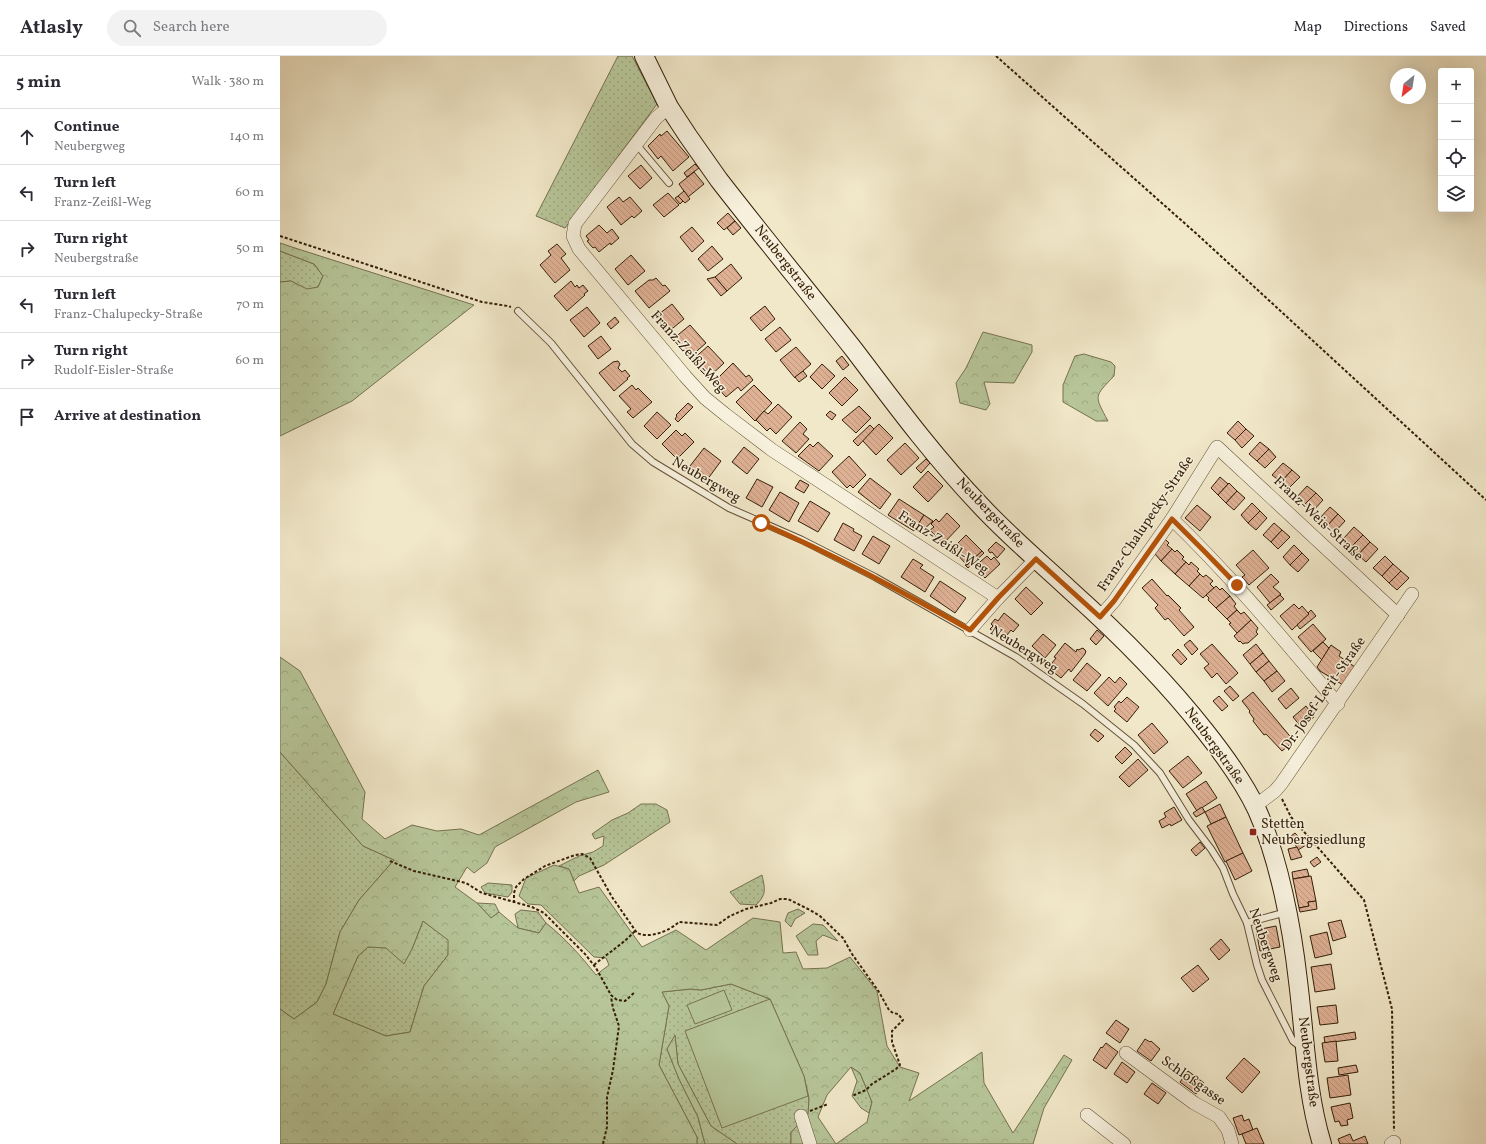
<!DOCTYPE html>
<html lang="en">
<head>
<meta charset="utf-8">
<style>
	:root { --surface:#fff; --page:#f2f2f3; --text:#2b2b33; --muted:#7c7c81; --line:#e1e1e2 }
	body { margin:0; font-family:Vollkorn,serif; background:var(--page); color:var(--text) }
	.controls { position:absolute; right:12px; top:12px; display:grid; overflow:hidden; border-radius:4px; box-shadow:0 4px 16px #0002 }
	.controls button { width:36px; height:36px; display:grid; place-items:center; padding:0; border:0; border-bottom:1px solid var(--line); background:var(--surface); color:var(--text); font:20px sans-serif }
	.compass { position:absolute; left:1110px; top:12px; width:36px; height:36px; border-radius:50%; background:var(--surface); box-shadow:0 4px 16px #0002; rotate:210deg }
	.stop { position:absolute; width:12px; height:12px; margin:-9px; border:3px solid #b45309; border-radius:50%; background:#fff }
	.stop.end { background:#b45309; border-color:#fff; box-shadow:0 1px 4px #0008 }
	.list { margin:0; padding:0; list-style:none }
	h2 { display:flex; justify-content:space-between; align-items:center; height:52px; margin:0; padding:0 16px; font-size:17px }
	h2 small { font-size:13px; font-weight:400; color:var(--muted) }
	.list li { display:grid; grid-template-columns:26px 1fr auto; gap:12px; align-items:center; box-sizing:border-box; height:56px; padding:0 16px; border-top:1px solid var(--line) }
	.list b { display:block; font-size:15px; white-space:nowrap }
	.list p { margin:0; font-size:13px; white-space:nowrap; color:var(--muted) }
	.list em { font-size:13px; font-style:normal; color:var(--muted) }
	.icon { flex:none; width:22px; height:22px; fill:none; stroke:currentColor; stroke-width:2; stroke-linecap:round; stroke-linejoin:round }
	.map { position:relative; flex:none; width:1206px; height:1088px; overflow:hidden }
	header { display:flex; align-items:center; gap:24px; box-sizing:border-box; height:56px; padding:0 20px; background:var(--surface); border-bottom:1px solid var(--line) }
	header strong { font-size:19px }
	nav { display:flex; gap:22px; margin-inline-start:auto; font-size:14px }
	.search { width:280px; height:36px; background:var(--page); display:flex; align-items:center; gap:10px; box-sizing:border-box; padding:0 14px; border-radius:22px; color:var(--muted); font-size:15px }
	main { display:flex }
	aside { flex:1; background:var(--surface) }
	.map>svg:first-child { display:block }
	.green { fill:url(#green-dots); stroke:#767250 }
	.forest { fill:url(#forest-crowns); stroke:#767250; fill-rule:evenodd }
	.pitch { fill:#b7c699; stroke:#767250 }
	.building { fill:url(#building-back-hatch); stroke:#351f07 }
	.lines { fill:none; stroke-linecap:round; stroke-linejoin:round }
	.lane-casing { stroke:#645138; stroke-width:8 }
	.street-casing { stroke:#645138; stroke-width:14 }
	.secondary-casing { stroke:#351f07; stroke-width:20 }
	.path { stroke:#351f07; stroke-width:2; stroke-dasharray:3 2; stroke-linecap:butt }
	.lane { stroke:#f6f0dc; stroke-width:6 }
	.street { stroke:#f6f0dc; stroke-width:13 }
	.secondary { stroke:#f6f0dc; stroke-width:18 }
	.route { stroke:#b45309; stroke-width:5 }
	.poi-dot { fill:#8f2418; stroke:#f6f0dc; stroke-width:1.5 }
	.labels { text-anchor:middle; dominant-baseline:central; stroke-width:3; stroke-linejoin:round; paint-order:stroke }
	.street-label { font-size:14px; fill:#351f07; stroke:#f6f0dc }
	.poi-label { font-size:14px; fill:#351f07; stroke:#f6f0dc; text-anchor:start }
</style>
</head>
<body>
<header>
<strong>Atlasly</strong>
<div class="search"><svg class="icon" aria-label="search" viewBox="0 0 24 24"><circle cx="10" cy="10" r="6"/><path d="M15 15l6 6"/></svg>Search here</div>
<nav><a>Map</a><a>Directions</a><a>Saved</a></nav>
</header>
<main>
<aside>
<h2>5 min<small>Walk · 380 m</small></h2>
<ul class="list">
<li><svg class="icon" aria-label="ahead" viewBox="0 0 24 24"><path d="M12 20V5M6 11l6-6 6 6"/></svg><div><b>Continue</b><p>Neubergweg</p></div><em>140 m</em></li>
<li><svg class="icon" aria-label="left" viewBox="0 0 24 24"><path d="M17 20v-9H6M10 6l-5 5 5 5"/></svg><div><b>Turn left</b><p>Franz-Zeißl-Weg</p></div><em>60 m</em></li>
<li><svg class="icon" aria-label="right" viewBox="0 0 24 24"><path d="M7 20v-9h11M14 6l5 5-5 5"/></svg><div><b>Turn right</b><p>Neubergstraße</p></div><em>50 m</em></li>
<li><svg class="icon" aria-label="left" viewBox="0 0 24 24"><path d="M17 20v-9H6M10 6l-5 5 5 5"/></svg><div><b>Turn left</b><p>Franz-Chalupecky-Straße</p></div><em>70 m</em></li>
<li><svg class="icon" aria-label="right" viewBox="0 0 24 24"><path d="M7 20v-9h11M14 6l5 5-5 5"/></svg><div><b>Turn right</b><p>Rudolf-Eisler-Straße</p></div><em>60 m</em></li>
<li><svg class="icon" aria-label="arrive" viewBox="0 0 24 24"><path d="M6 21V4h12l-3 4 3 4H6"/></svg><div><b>Arrive at destination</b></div></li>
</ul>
</aside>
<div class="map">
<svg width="1206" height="1088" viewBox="0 0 1206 1088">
	<defs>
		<pattern id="green-dots" width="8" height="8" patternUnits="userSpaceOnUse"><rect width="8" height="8" fill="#b7c699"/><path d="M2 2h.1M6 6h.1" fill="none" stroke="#9eaa82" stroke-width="1.8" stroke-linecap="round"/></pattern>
		<pattern id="forest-crowns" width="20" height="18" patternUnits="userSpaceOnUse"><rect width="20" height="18" fill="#b7c699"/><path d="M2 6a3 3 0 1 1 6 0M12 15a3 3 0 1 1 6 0" fill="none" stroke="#9eaa82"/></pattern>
		<pattern id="building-back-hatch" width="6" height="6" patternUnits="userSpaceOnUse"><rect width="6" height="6" fill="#deb094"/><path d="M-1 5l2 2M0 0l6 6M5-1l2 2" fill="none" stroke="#bf977e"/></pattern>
	</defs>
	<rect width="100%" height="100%" fill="#f1e8c9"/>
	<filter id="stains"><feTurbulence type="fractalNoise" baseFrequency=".005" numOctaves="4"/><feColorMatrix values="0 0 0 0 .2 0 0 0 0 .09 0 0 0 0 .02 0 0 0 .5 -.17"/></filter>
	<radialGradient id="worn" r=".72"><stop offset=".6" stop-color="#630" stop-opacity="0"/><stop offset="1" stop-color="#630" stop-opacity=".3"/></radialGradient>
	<g class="green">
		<polygon points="338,0 352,0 377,48 285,172 256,160"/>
		<polygon points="0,195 34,208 43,220 38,231 27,234 11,225 0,226"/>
		<polygon points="0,696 83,790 114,804 79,844 60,876 46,928 37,946 14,963 0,953"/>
		<polygon points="361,748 376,748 387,754 390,766 324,809 299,820 294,825 289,813 279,810 299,800 313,796 323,790 324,780 315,783 312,778 332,764 348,757"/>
		<path d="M482,819C485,833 487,838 476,849L460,848L450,836Z"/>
		<polygon points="208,827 232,829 232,836 228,841 205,837 201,831"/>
		<polygon points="197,847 215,848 219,856 211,862"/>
		<polygon points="518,853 525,857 515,863 511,871 505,865 508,857"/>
		<polygon points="241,854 258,856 266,867 259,877 238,872 235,858"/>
		<polygon points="143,865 169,884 168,899 144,930 130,976 106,980 53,958 78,900 88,891 132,893"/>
		<polygon points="451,928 490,943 529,1042 528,1059 511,1076 511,1088 457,1088 431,1070 398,1008 395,980 387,993 399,1023 418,1061 425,1088 417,1088 417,1081 379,1009 389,950 382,936 410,933 421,934"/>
		<polygon points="571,1011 580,1017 592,1046 589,1057 581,1052 572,1040 577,1025"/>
	</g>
	<g class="forest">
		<polygon points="0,187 15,192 194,249 72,345 0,380 0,226 11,225 27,233 38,231 43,220 34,208 0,195"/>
		<polygon points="703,276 752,289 752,296 734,327 704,326 710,348 706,354 680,347 676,327 686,312"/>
		<path d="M804,298L831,306L835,310L834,320C814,341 814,339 828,365H816L783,346V329L795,300Z"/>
		<path d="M0,601L20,615L85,736L82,763L105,783L132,769L157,775L181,773L199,779L318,714L329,736L296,746L215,791L207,807L194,817L187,811L175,831L197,847L211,862L219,856L238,872L259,877L266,867C285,882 301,900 316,919L329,909L326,902L314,901L261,849L248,848L239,840L246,822L274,809L289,813L299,837L319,831L362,891L396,874L426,894L473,862L500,866L503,897L516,896L523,913L547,912L570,901L597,935L607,990L620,1011L639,1017L629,1045L702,996L704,1027L733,1077L784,999L792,1004L764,1052L753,1088H511V1076L528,1059L529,1042L524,1020L490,943L451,928L421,934L410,933L382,936L389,950L379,1009L417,1081V1088H0V953L14,963L37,946L46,928L60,876L79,844L114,804L83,790L0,696ZM143,865L168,884V899L144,930L130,976L106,980L53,958L78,900L88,891L106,892L124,908L132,893ZM571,1011L580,1017L592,1046L587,1066L556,1088L538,1061L547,1039Z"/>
		<polygon points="533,868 543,869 558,885 543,879 536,885 538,899 528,899 516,880"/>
		<polygon points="395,979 398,1008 431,1070 457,1088 425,1088 418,1061 399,1023 387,993"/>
	</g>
	<g class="pitch">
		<polygon points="444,934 452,954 415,968 407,949"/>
		<polygon points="490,943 524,1020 528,1040 442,1072 405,975"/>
	</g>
	<g class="building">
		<polygon points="387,75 409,101 393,115 381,100 378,103 368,90 380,78 381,80"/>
		<polygon points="415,108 419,112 407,121 404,117"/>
		<polygon points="361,109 372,122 360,133 348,120"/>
		<polygon points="414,116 424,128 408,141 399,128"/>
		<polygon points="404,135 410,143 405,147 398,140"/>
		<polygon points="388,137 399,149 384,161 373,149"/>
		<polygon points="398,140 403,145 400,148 395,142"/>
		<polygon points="339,141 343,146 350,141 362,155 354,162 352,160 341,169 327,151"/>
		<polygon points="448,157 455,165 444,174 437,167"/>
		<polygon points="455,165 461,172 453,179 447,172"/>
		<polygon points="319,169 327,177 332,173 339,182 331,189 330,187 319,196 315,191 313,192 307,185 309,184 306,180"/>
		<polygon points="412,171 424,185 412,196 400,181"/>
		<polygon points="277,188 286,198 281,202 290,214 275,227 260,209 271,199 268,195"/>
		<polygon points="432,190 443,203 428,215 418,203"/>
		<polygon points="351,199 365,215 348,229 335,213"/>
		<polygon points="451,208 462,222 447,235 435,221"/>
		<polygon points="435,221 447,235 441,240 427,223"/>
		<polygon points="376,222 383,230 385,229 390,235 369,252 355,235 369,224 373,224"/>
		<polygon points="291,225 295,231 297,229 299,232 303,229 308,235 304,238 305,239 287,255 274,240"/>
		<polygon points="392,248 404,263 388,276 375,261"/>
		<polygon points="485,250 495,263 481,275 470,262"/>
		<polygon points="307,251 320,267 304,281 290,264"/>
		<polygon points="335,261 339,266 331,273 327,268"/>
		<polygon points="410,269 426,287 409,302 393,283"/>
		<polygon points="500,271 511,284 496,296 485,283"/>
		<polygon points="321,280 331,293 318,303 308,290"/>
		<polygon points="428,290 444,307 428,322 411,305"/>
		<polygon points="516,291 531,308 515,322 500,304"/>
		<polygon points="562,300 569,309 563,314 556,305"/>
		<polygon points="338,305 340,308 338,312 342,316 345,314 350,320 347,322 348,323 334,335 319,317 333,306"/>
		<polygon points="453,307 466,321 469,319 473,324 461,335 458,331 446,341 433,327"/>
		<polygon points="542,308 555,320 542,333 530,321"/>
		<polygon points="523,315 527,320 519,326 515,321"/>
		<polygon points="565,321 578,334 562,350 549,337"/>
		<polygon points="352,329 356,334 358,332 372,346 353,362 347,356 351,353 339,340"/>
		<polygon points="474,329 492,347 475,365 456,346"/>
		<polygon points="408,347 413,351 398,366 395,363 397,360 396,359"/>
		<polygon points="498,348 512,361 496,378 490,372 487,375 476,364 484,355 488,358"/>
		<polygon points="579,350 591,362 576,377 562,364"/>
		<polygon points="550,355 556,359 552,364 546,359"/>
		<polygon points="377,356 391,369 377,383 364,370"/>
		<polygon points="958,365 966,373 955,384 947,377"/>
		<polygon points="520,366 527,373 523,378 529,383 516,397 502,385"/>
		<polygon points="599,368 613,382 596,399 582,384"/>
		<polygon points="590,369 594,373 578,390 573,385"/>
		<polygon points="966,373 974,380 962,392 955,384"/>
		<polygon points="396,374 402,380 405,377 414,386 397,403 382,388"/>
		<polygon points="538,386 553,400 539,415 518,400 530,388 533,391"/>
		<polygon points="980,386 989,393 977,405 969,398"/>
		<polygon points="625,387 639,402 621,419 607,404"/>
		<polygon points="464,391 479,403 467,418 452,406"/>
		<polygon points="424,392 441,405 427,424 410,410"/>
		<polygon points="989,393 996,401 985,412 977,405"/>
		<polygon points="569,400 586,419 573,432 570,429 567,432 552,416"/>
		<polygon points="646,403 650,407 641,417 636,412"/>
		<polygon points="1003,407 1012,414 1001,426 992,419"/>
		<polygon points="1012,414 1020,421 1008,433 1001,426"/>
		<polygon points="648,415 663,430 648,446 633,431"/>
		<polygon points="940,421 948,428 938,439 931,432"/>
		<polygon points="590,422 611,438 600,453 578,436"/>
		<polygon points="477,423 493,431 482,451 466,442"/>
		<polygon points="520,424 529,429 524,437 515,432"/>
		<polygon points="949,427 957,435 946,447 938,439"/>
		<polygon points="1027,430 1036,437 1024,449 1016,442"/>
		<polygon points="957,435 965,442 954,454 946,447"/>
		<polygon points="500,436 519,447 509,466 489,454"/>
		<polygon points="1036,437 1043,444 1032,456 1024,449"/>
		<polygon points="619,443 644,459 634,475 608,459"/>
		<polygon points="530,445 550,457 538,476 518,465"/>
		<polygon points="972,447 980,455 968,467 961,459"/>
		<polygon points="917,449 931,461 920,475 905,462"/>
		<polygon points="1050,451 1058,458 1047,470 1039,463"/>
		<polygon points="980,455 987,462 976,474 968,467"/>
		<polygon points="667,457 680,470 663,488 650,474 654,471 651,468 656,463 659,466"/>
		<polygon points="1058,458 1065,465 1054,477 1047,470"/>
		<polygon points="644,459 653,465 643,474 637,470"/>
		<polygon points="563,467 574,473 573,475 582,480 574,495 554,484"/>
		<polygon points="994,467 1002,474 991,486 983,479"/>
		<polygon points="1074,471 1083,479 1071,491 1063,483"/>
		<polygon points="1002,474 1010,481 998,493 991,486"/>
		<polygon points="686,479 702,495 687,509 672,493"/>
		<polygon points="1083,479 1090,486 1078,499 1071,491"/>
		<polygon points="593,480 610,490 599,508 582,498"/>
		<polygon points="885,483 889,487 887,489 892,493 881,505 875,498"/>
		<polygon points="716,486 725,493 717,502 712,496 710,497 708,494"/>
		<polygon points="1090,486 1098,493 1086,506 1078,499"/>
		<polygon points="1014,489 1022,497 1010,509 1003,501"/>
		<polygon points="892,493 895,496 897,494 904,501 902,503 906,506 895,518 881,505"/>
		<polygon points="973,494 989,512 969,529 962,521 965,519 956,509"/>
		<polygon points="702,495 704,497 688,512 685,509 687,509"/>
		<polygon points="1022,497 1029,504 1018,516 1010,509"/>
		<polygon points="707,500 711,504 714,501 720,508 705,522 694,511"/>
		<polygon points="1105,500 1113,508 1102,520 1093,512"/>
		<polygon points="633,503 643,509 640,512 654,521 645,536 621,521"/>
		<polygon points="906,506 909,509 911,506 919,513 917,515 920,518 909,530 895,518"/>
		<polygon points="1113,508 1121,515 1109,527 1102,520"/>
		<polygon points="1121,515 1129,522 1117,534 1109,527"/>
		<polygon points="920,518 923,521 926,519 933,525 930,528 934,532 923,542 909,530"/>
		<polygon points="991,518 999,526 993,531 1001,538 990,547 977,531"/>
		<polygon points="872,523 887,540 888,539 901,552 899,554 914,571 904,580 888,562 885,564 875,552 878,549 862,532"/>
		<polygon points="660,525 686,542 675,557 650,540"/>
		<polygon points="936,530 940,534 942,532 950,540 936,552 928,544 929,542 926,539"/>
		<polygon points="746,531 763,547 751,559 735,543"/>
		<polygon points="1000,539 1004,543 991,554 987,549"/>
		<polygon points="950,540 956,548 954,550 957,554 947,563 936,552"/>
		<polygon points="1014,548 1019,553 1022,550 1029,558 1012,574 1000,560"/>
		<polygon points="957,554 961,558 964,556 971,564 957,577 949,568 951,567 947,563"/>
		<polygon points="1031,554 1036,560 1020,573 1017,569 1029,558 1028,557"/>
		<polygon points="724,557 739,569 733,576 731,574 723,584 710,573 713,570 711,568 715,563 718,565"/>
		<polygon points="971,564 978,572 976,576 978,578 968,587 965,587 963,588 960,585 959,586 954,580"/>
		<polygon points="1033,568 1046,583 1031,596 1018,581"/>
		<polygon points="817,574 824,580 816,589 810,583"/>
		<polygon points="763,578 776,589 765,602 752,590"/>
		<polygon points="910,584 918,593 912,599 904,589"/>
		<polygon points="1043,586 1049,592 1042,604 1033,595"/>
		<polygon points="785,587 796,596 797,593 798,594 803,592 806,595 805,598 791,616 789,613 781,622 768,612 776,602 774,601"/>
		<polygon points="932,588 958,617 946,628 937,617 932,622 924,612 929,608 920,598"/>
		<polygon points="976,588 983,597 970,608 963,599"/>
		<polygon points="1051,589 1061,596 1059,600 1075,611 1063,629 1040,615 1037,611"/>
		<polygon points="898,593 907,603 901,609 892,599"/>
		<polygon points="983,597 989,605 976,616 970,608"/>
		<polygon points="989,605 997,615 984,625 976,616"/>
		<polygon points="807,607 821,619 807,635 793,624"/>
		<polygon points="997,615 1005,625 992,636 984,625"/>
		<polygon points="829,621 835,627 840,621 847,628 828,650 814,637"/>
		<polygon points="950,630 959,640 953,645 944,635"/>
		<polygon points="1011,632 1019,642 1006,653 998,643"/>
		<polygon points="973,636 1014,685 1002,695 986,678 984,679 973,665 974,663 969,656 970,655 962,645"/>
		<polygon points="939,640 948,650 942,655 933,645"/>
		<polygon points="847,641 859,651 847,666 834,655 836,653 834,651 839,645 841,647"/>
		<polygon points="1026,650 1034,661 1021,671 1013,661"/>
		<polygon points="872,667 888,686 874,698 858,679"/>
		<polygon points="815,673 824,680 818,686 810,679"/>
		<polygon points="845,691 852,698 842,708 835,701"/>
		<polygon points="908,700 922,717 903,732 889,715"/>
		<polygon points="858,703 868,714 849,731 839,721"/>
		<polygon points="926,725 937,742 917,755 906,738"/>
		<polygon points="940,748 946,761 931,768 925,756"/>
		<polygon points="894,751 902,764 891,770 890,768 882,772 879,765 886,761 884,757"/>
		<polygon points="922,751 925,756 916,761 913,757"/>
		<polygon points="946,761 963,797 945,806 927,770"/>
		<polygon points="1015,777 1026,789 1018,794 1011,780"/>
		<polygon points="920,786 925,792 916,800 911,794"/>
		<polygon points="1017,791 1022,801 1011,804 1008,793"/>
		<polygon points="963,797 972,815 955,824 946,805"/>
		<polygon points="1037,801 1041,806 1034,811 1030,806"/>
		<polygon points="1027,813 1029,820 1013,823 1012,816"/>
		<polygon points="1031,820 1036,845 1028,846 1029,850 1019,852 1013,823"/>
		<polygon points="1036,845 1037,853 1020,856 1019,852 1029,850 1028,846"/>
		<polygon points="1061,864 1066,881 1053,885 1048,867"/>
		<polygon points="996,870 1000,891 980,895 976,874"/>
		<polygon points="1047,876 1052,898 1035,902 1030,880"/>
		<polygon points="941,883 950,894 939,904 930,893"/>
		<polygon points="1051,908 1055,933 1035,936 1031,911"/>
		<polygon points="918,909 929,923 913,936 901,922"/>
		<polygon points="1056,949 1058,967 1040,969 1037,951"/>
		<polygon points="836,964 849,973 840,987 826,977"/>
		<polygon points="1075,976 1076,983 1045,987 1044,981"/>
		<polygon points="865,983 870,986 871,985 880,993 871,1005 857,995"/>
		<polygon points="1056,985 1058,1005 1045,1006 1042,987"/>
		<polygon points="826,987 838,996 826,1013 813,1004 821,991 822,992"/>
		<polygon points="964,1002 980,1016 962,1037 946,1022"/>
		<polygon points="842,1006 855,1016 847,1027 834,1018"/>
		<polygon points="1076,1009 1078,1016 1059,1019 1058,1012"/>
		<polygon points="908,1015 924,1027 916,1038 900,1026"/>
		<polygon points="1068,1019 1071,1039 1050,1042 1047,1022"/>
		<polygon points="872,1027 886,1037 878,1048 864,1038"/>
		<polygon points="1070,1047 1073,1062 1067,1064 1068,1069 1061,1070 1059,1065 1055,1066 1051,1051"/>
		<polygon points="962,1059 964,1065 969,1063 973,1074 959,1079 953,1062"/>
		<polygon points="977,1072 984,1088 966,1088 962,1078"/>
		<polygon points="1070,1078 1073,1085 1085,1080 1088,1088 1060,1088 1058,1083"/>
	</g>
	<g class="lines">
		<g class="lane-casing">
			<g id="lane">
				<polyline points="356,88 389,127"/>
				<polyline points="238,255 271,287 352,388 373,406 449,452 522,484 595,521 736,601 803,648 854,689 880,717 909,764 931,793 943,812 953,838 967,867 977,909 982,924 1013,985 1022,992"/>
				<polyline points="967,867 1006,856"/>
			</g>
		</g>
		<g class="street-casing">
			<g id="street">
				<polyline points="389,51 376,62 295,168 293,180 299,193 405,320 425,342 446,359 492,394 718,542"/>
				<path d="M892,463C952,521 1004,584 1058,648"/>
				<polyline points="820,561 834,545 892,463 937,391 1118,559"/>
				<polyline points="690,574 718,542 756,503"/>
				<polyline points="975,750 995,735 1001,728 1132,538"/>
				<polyline points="846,997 914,1047 939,1061 948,1074 952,1088"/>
				<polyline points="807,1059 844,1088"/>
				<polyline points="521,1060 530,1088"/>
				<polyline points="1111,1088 1114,1086"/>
			</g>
		</g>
		<g class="secondary-casing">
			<path id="secondary" d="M364,0L389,51L408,80L439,124C484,182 530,238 575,295C615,348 655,402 701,450C729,480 761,507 791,535C839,578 885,624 925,675C944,699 964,726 977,754C999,803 1012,871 1018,925C1025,980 1026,1035 1042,1088"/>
		</g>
		<g class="path">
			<polyline points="716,0 919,180 1206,444"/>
			<polyline points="0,180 202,246 228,250 231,251"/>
			<polyline points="1002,743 1011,761 1084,844 1112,953 1114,1075"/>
			<polyline points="110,805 134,815 186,827 202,837 252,851 264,857 305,898 316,912 331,939 337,944 345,945 354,937"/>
			<path d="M234,847V837L236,831L244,823L265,810L295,799L302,798L310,802L332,841L357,877C370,883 389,875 399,866L437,869L450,860L466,853L491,847L500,843H508L530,854L540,860L563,882L572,898L599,936L609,954L613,957L618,958L623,964L612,975V986L620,1009L616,1013L592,1028L586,1034L572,1040"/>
			<path d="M314,909C328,897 343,888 355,875"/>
			<polyline points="530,1055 548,1048"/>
			<polyline points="323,1088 327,1071 327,1041 333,1014 339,970 333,952 331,941"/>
		</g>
		<use href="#lane" class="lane"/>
		<use href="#street" class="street"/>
		<use href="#secondary" class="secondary"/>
	</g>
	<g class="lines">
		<path class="route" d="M481,467C553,498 621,535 690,574L718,542L756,503L820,561L834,545L892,463L925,496L957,529"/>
	</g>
	<rect class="poi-dot" x="969" y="772" width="8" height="8" rx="2"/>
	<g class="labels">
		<g class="street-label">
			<text transform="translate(505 207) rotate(52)">Neubergstraße</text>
			<text transform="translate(408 296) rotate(48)">Franz-Zeißl-Weg</text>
			<text transform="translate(426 424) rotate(30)">Neubergweg</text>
			<text transform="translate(710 457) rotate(46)">Neubergstraße</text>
			<text transform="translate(1038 463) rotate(43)">Franz-Weis-Straße</text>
			<text transform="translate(866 468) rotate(-56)">Franz-Chalupecky-Straße</text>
			<text transform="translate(663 487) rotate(33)">Franz-Zeißl-Weg</text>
			<text transform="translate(744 594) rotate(32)">Neubergweg</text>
			<text transform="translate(1044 638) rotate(-55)">Dr.-Josef-Levit-Straße</text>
			<text transform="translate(934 690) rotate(54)">Neubergstraße</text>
			<text transform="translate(985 889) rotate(71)">Neubergweg</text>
			<text transform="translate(1028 1006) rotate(83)">Neubergstraße</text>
			<text transform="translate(913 1025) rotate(35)">Schloßgasse</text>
		</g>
		<g class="poi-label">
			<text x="981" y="768">Stetten<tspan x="981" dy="16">Neubergsiedlung</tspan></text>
		</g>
	</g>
	<rect width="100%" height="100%" filter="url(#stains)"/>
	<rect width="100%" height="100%" fill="url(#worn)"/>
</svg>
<div class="controls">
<button>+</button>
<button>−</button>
<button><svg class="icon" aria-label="locate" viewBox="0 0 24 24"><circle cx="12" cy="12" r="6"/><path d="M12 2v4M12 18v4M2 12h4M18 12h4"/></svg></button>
<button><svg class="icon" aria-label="layers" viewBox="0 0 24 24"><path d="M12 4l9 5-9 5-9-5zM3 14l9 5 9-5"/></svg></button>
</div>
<svg class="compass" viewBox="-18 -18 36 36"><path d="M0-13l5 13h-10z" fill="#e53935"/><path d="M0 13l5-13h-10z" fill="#7c7c81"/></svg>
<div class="stop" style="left:481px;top:467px"></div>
<div class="stop end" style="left:957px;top:529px"></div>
</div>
</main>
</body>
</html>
